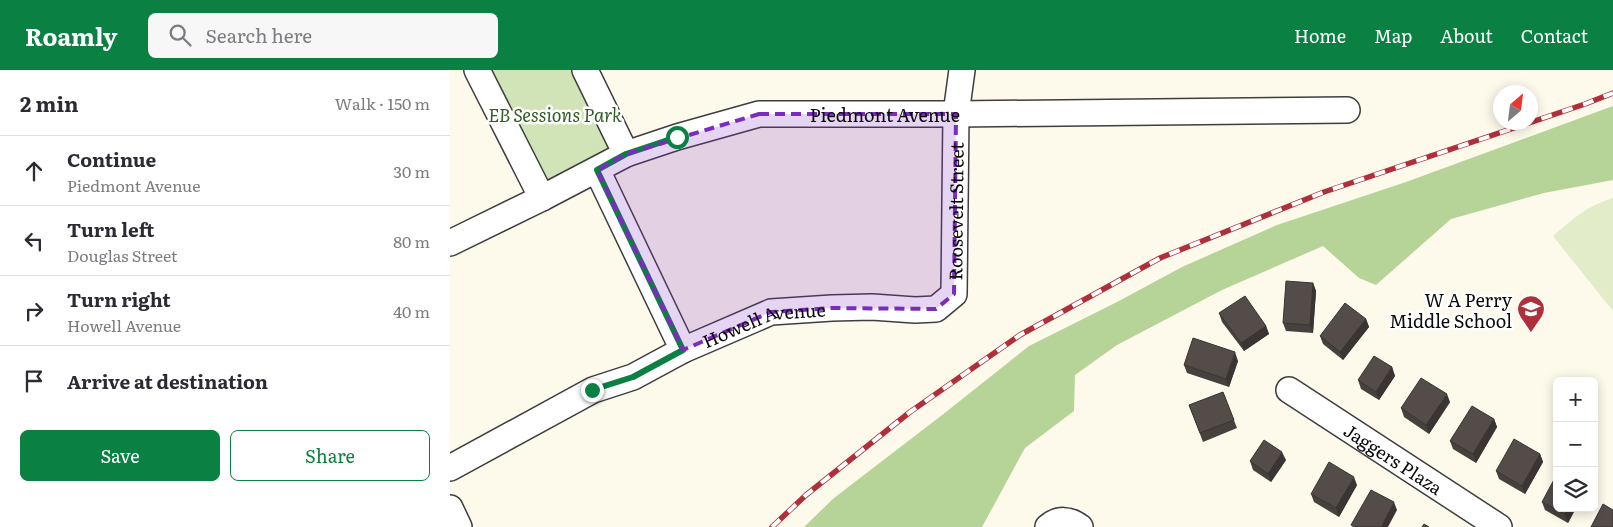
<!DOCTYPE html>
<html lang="en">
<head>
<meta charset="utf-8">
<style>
	:root { --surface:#fff; --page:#f7f7f7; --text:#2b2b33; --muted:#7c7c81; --line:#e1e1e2; --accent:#0b8043 }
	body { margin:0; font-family:Literata,serif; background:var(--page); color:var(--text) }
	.controls { position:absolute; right:15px; bottom:15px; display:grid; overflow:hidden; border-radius:8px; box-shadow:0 2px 12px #0003 }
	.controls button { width:45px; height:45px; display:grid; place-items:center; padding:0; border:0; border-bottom:1px solid var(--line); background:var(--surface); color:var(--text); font:25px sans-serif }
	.compass { position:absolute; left:1043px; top:15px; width:45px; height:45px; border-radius:50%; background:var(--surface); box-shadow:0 2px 12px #0003; rotate:28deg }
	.stop { position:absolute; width:15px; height:15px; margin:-11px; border:4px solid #0b8043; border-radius:50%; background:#fff }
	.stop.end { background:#0b8043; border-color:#fff; box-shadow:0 1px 5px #0008 }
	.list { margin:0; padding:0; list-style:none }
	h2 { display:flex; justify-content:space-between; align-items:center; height:65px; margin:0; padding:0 20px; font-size:21px }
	h2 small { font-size:16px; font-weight:400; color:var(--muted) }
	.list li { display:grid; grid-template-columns:32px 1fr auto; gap:15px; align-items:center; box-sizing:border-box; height:70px; padding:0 20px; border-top:1px solid var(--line) }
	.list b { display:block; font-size:19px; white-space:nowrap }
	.list p { margin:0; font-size:16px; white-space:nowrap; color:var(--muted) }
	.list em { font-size:16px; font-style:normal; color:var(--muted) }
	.actions { display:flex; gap:10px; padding:15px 20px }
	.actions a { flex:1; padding:11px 0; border:1px solid var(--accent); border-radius:8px; text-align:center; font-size:18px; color:var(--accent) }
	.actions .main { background:var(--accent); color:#fff }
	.icon { flex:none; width:28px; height:28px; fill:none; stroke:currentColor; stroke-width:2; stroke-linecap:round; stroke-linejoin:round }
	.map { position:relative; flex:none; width:1163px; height:457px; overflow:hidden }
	header { display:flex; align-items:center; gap:30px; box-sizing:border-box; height:70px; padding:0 25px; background:var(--accent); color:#fff }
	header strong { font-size:24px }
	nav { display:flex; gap:28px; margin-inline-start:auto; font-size:18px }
	.search { width:350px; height:45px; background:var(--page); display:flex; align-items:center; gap:12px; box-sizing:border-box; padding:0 18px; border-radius:8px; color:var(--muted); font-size:19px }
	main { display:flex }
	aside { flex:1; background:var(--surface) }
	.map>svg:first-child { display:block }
	.green { fill:#d1e4b8 }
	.forest { fill:#b6d498 }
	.pitch { fill:#e2ecc9 }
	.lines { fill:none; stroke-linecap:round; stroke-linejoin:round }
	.minor-casing { stroke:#3e3e3e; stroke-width:28 }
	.minor { stroke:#fff; stroke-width:25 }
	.rail-casing { stroke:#af2f3b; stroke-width:5.5 }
	.rail { stroke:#fff; stroke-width:4; stroke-dasharray:11; stroke-linecap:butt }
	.wall { fill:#47413e }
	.shaded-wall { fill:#3a3532 }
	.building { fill:#534c48; stroke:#3a3532 }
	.route { stroke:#0b8043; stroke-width:6 }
	.marked { fill:#7b2cbf; fill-opacity:0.2; stroke:#7b2cbf; stroke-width:4; stroke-dasharray:10 6; stroke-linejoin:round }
	.labels { text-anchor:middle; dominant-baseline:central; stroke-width:5; stroke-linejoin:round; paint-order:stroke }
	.park-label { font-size:18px; font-style:italic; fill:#305d21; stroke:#fff }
	.street-label { font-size:18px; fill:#0b0b0b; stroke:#fff }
	.poi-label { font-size:18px; fill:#0b0b0b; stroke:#fff; text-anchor:end }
</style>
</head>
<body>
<header>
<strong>Roamly</strong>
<div class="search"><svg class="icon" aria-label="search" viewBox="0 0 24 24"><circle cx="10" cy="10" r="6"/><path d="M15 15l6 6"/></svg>Search here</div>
<nav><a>Home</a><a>Map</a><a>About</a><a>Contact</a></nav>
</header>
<main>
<aside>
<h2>2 min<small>Walk · 150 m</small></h2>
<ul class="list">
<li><svg class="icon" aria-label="ahead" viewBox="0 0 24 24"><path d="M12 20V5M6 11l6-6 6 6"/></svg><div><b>Continue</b><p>Piedmont Avenue</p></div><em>30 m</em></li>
<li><svg class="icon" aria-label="left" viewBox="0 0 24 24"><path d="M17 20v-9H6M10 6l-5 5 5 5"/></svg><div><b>Turn left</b><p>Douglas Street</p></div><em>80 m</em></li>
<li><svg class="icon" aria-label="right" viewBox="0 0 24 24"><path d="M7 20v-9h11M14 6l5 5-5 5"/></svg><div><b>Turn right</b><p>Howell Avenue</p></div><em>40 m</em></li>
<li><svg class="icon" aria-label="arrive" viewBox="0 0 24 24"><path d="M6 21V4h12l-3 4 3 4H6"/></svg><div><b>Arrive at destination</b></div></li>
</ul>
<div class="actions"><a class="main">Save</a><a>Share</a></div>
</aside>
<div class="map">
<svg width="1163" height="457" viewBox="0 0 1163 457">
	<rect width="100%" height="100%" fill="#fdf9eb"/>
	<polygon class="green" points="35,0 129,0 168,78 95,114"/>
	<polygon class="forest" points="1163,36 1163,110 1094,123 1001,149 926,215 909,208 873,176 772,220 667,275 625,305 624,341 575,378 532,457 354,457 384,428 496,342 579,276 667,232 732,197 827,155 956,112"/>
	<path class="pitch" d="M1163,128V241L1103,166C1122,149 1139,135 1163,128Z"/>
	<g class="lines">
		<g class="minor-casing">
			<g id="minor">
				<polyline points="27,0 92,128"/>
				<polyline points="135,0 176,84"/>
				<polyline points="147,100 233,280"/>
				<path id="s1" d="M0,173L92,128L176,84L227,67L309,44H506L897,40"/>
				<path id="s2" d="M839,320L1049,457"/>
				<path id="s3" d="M0,398L143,320L183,307L233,280L321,242L382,238L422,237L465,240L486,239L504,224L506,44L512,0"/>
				<polyline points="0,438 9,457"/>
				<path d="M598,457C608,448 620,449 630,457"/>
			</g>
		</g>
		<use href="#minor" class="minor"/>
		<g class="rail-casing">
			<polyline id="rail" points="322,457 356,425 460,342 570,265 710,188 874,122 1135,34 1163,23"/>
		</g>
		<use href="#rail" class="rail"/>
	</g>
	<g class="wall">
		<polygon points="863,213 866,221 863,263 836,261 833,253"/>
		<polygon points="769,243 816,256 819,264 794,281 772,252"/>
		<polygon points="916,249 919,257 893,290 873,274 870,266"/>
		<polygon points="788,291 779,317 737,303 734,295"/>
		<polygon points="942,297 945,306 929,330 911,319 908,310"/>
		<polygon points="773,322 787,358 753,372 739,335"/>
		<polygon points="1000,332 979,364 954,347 951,338"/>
		<polygon points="1044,349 1047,357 1026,393 1003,379 1000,371"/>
		<polygon points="1090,384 1093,392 1075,424 1049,409 1046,401"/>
		<polygon points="836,390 821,412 803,400 800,391"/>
		<polygon points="907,415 889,447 864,432 861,424"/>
		<polygon points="1092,432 1107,438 1126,438 1118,453 1095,440"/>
	</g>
	<g class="shaded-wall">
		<polygon points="863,213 866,221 863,263 860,255"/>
		<polygon points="916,249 919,257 893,290 890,282"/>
		<polygon points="816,256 819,264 794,281 791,273"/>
		<polygon points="785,282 788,291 779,317 776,309"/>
		<polygon points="942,297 945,306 929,330 926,322"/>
		<polygon points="997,324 1000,332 979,364 976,355"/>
		<polygon points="1044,349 1047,357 1026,393 1023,384"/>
		<polygon points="832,382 836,390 821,412 818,404"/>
		<polygon points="1090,384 1093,392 1075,424 1072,416"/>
		<polygon points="904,407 907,415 889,447 886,438"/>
		<polygon points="944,432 947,440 938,457 931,457"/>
		<polygon points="1118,438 1126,438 1118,453 1115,444"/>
	</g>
	<g class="building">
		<polygon points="836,211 863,213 860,255 833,253"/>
		<polygon points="795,226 816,256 791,273 769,243"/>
		<polygon points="895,233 916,249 890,282 870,266"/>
		<polygon points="743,268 785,282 776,309 734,295"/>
		<polygon points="924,286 942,297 926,322 908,310"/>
		<polygon points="971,308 997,324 976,355 951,338"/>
		<polygon points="773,322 784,350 750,363 739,335"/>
		<polygon points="1022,336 1044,349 1023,384 1000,371"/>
		<polygon points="1064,369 1090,384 1072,416 1046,401"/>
		<polygon points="814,370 832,382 818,404 800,391"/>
		<polygon points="879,392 904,407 886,438 861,424"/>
		<polygon points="1107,404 1107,438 1118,438 1115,444 1092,432"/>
		<polygon points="921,420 944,432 931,457 904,457 901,455"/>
		<polygon points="1153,434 1163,440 1163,457 1141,457"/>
		<polygon points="974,454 979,457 972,457"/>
	</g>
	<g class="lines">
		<polyline class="route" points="142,320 183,307 233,280 147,100 176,84 227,67"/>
	</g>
	<path class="marked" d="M309,44H506L504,224L486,239L382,238L321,242L233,280L147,100L176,84Z"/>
	<defs>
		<g id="school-pin" transform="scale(1.4375)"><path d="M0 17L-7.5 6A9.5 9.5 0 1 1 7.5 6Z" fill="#af2f3b" stroke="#fff"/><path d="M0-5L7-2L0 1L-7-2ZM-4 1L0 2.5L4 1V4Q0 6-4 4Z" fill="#fff"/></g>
	</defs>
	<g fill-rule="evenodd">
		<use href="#school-pin" x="1081" y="239"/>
	</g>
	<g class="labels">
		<g class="park-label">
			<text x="105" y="44">EB Sessions Park</text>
		</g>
		<g class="street-label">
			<text stroke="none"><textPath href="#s1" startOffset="462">Piedmont Avenue</textPath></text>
			<text stroke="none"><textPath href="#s3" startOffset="629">Roosevelt Street</textPath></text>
			<text stroke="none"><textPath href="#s3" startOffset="348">Howell Avenue</textPath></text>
			<text stroke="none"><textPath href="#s2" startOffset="125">Jaggers Plaza</textPath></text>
		</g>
		<g class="poi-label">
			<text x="1062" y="229">W A Perry<tspan x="1062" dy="21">Middle School</tspan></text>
		</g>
	</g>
</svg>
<div class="controls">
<button>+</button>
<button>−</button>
<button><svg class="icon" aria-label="layers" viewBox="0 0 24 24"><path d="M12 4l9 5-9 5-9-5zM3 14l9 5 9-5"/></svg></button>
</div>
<svg class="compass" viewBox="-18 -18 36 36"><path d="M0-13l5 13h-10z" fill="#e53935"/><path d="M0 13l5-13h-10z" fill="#7c7c81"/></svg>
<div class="stop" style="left:227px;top:67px"></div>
<div class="stop end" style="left:142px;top:320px"></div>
</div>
</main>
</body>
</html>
